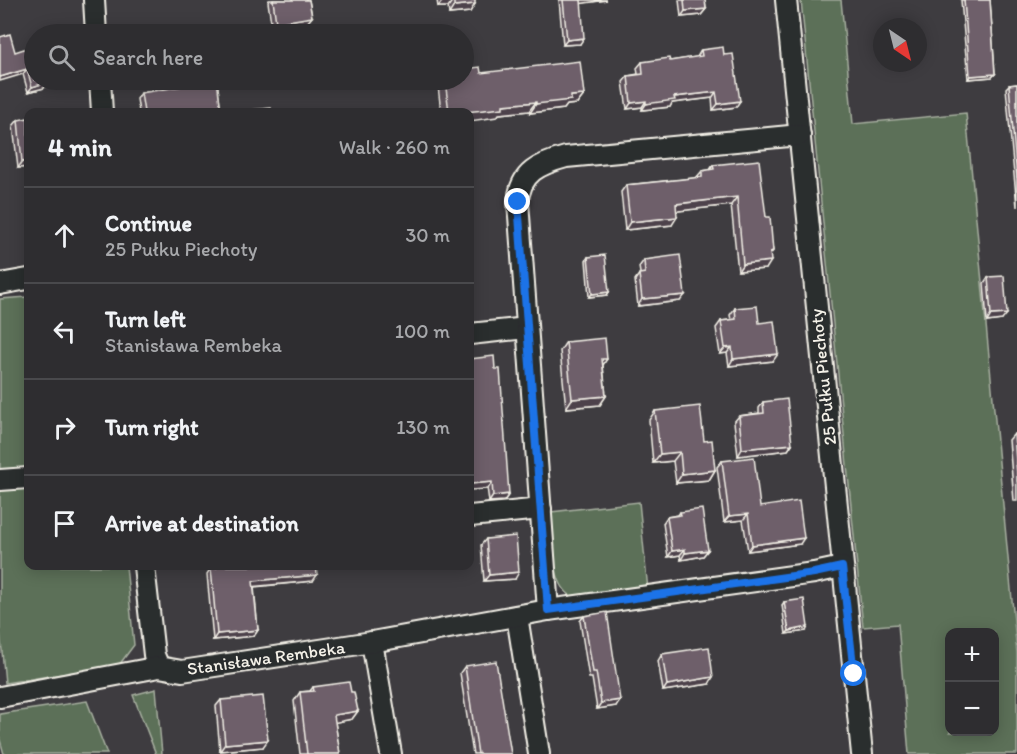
<!DOCTYPE html>
<html lang="en">
<head>
<meta charset="utf-8">
<style>
	:root { --surface:#2e2d30; --page:#363538; --text:#f1f3f6; --muted:#a7a8ab; --line:#49494c }
	body { margin:0; font-family:Itim,sans-serif; background:var(--page); color:var(--text) }
	.controls { position:absolute; right:18px; bottom:18px; display:grid; overflow:hidden; border-radius:12px; box-shadow:0 3px 15px #0003 }
	.controls button { width:54px; height:54px; display:grid; place-items:center; padding:0; border:0; border-bottom:2px solid var(--line); background:var(--surface); color:var(--text); font:30px sans-serif }
	.compass { position:absolute; left:873px; top:18px; width:54px; height:54px; border-radius:50%; background:var(--surface); box-shadow:0 3px 15px #0003; rotate:145deg }
	.stop { position:absolute; width:18px; height:18px; margin:-14px; border:4px solid #1a73e8; border-radius:50%; background:#fff }
	.stop.end { background:#1a73e8; border-color:#fff; box-shadow:0 2px 6px #0008 }
	.list { margin:0; padding:0; list-style:none }
	h2 { display:flex; justify-content:space-between; align-items:center; height:78px; margin:0; padding:0 24px; font-size:26px }
	h2 small { font-size:20px; font-weight:400; color:var(--muted) }
	.list li { display:grid; grid-template-columns:39px 1fr auto; gap:18px; align-items:center; box-sizing:border-box; height:96px; padding:0 24px; border-top:2px solid var(--line) }
	.list b { display:block; font-size:22px; white-space:nowrap }
	.list p { margin:0; font-size:20px; white-space:nowrap; color:var(--muted) }
	.list em { font-size:20px; font-style:normal; color:var(--muted) }
	.icon { flex:none; width:33px; height:33px; fill:none; stroke:currentColor; stroke-width:2; stroke-linecap:round; stroke-linejoin:round }
	.map { position:relative; flex:none; width:1017px; height:754px; overflow:hidden }
	.search { position:absolute; background:var(--surface); box-shadow:0 3px 15px #0003; left:24px; top:24px; width:450px; height:66px; display:flex; align-items:center; gap:15px; box-sizing:border-box; padding:0 21px; border-radius:33px; color:var(--muted); font-size:22px }
	.panel { position:absolute; background:var(--surface); box-shadow:0 3px 15px #0003; left:24px; top:108px; width:450px; height:462px; border-radius:12px }
	.map>svg:first-child { display:block }
	.green { fill:#5b6f59; stroke:#a8b0a0; stroke-width:1.5; fill-rule:evenodd }
	.lines { fill:none; stroke-linecap:round; stroke-linejoin:round }
	.street-casing { stroke:#f4f1e8; stroke-width:24 }
	.street { stroke:#2a2d2e; stroke-width:20 }
	.wall { fill:#5f525c; stroke:#f4f1e8; stroke-width:1.5 }
	.shaded-wall { fill:#4d424b; stroke:#f4f1e8; stroke-width:1.5 }
	.building { fill:#6e5f6b; stroke:#f4f1e8; stroke-width:1.5 }
	.route { stroke:#1a73e8; stroke-width:8 }
	.labels { text-anchor:middle; dominant-baseline:central; stroke-width:5; stroke-linejoin:round; paint-order:stroke }
	.street-label { font-size:18px; fill:#f4f1e8; stroke:#2a2d2e }
</style>
</head>
<body>
<div class="map">
<svg width="1017" height="754" viewBox="0 0 1017 754">
	<rect width="100%" height="100%" fill="#3e3c40"/>
	<filter id="ink" filterUnits="userSpaceOnUse"><feTurbulence type="fractalNoise" baseFrequency=".0167" numOctaves="2"/><feDisplacementMap in="SourceGraphic" scale="12" xChannelSelector="R" yChannelSelector="G"/><feConvolveMatrix kernelMatrix="1 2 1 2 8 2 1 2 1" color-interpolation-filters="sRGB"/></filter>
	<g filter="url(#ink)">
		<g class="green">
			<path d="M801,0H841L853,124L966,113L1017,653V754H909L898,624L863,627ZM950,632H994V732H950Z"/>
			<polygon points="28,297 28,566 126,566 134,645 119,665 5,683 0,630 0,299"/>
			<path d="M639,502L648,590L575,598C549,587 553,537 551,512Z"/>
			<polygon points="156,689 162,754 156,754 133,695"/>
			<polygon points="87,701 107,754 4,754 0,740 0,714"/>
		</g>
		<g class="lines">
			<g class="street-casing">
				<g id="street">
					<polyline points="94,0 96,34"/>
					<polyline points="786,0 862,754"/>
					<polyline points="100,80 102,112"/>
					<polyline points="0,284 28,279"/>
					<polyline points="470,334 527,328"/>
					<polyline points="0,480 28,478"/>
					<polyline points="470,516 541,509"/>
					<polyline points="144,566 154,655 159,667"/>
					<path d="M548,610L518,202C520,172 540,164 566,157L800,135"/>
					<polyline points="517,616 539,754"/>
					<polyline points="372,642 391,754"/>
					<polyline points="0,697 159,667 182,671 372,642 548,610 814,573 842,567"/>
				</g>
			</g>
			<use href="#street" class="street"/>
		</g>
		<g class="wall">
			<polygon points="269,0 309,0 312,17 307,23 272,29 268,2"/>
			<polygon points="437,0 475,0 470,12 449,14 448,7 438,7"/>
			<polygon points="559,0 607,0 581,3 580,44 563,45"/>
			<polygon points="679,0 705,0 706,9 701,15 681,17"/>
			<polygon points="961,0 990,0 995,74 992,77 968,79"/>
			<polygon points="701,50 724,55 736,107 713,110 712,98 672,103 670,107 642,110 642,107 627,109 623,82 628,76 638,74 637,68 642,62 670,61 697,57"/>
			<polygon points="15,52 32,67 48,82 44,88 28,92 23,74"/>
			<polygon points="481,73 584,95 577,104 567,105 564,109 530,113 529,111 499,114 497,117 470,112 441,112 438,86 442,80 464,80"/>
			<polygon points="194,80 217,80 221,112 139,112 137,99 141,93 195,84"/>
			<polygon points="1017,84 1017,207 1006,88 1009,85"/>
			<polygon points="18,120 28,167 18,168 13,126"/>
			<polygon points="713,165 766,217 773,251 770,255 766,269 738,271 731,205 676,211 672,225 625,230 621,192 626,185 696,178 702,171 710,170"/>
			<polygon points="588,257 609,292 607,295 589,297 586,260"/>
			<polygon points="644,260 680,301 638,306 635,280 640,273 639,267"/>
			<polygon points="988,277 1002,320 987,322 984,283"/>
			<polygon points="735,308 759,323 773,361 729,366 727,353 720,354 716,328 721,321 731,320 730,315"/>
			<polygon points="566,342 607,359 603,365 606,396 600,405 566,408 560,351"/>
			<polygon points="470,359 509,494 504,501 489,502"/>
			<polygon points="763,402 792,444 788,450 738,456 734,422 739,416 759,413 759,408"/>
			<polygon points="655,411 704,441 715,470 709,480 676,483 673,461 653,463 649,420"/>
			<polygon points="1014,434 1017,434 1017,501 1014,501 1009,440"/>
			<polygon points="722,461 760,507 800,544 748,551 743,520 724,522 717,467"/>
			<polygon points="680,512 708,550 703,556 681,560 680,555 668,557 663,523 667,517 678,515"/>
			<polygon points="486,539 515,579 484,581 481,545"/>
			<polygon points="210,566 316,566 313,581 254,587 258,630 254,636 213,640 207,574 211,568"/>
			<polygon points="784,602 806,631 786,634 782,605"/>
			<polygon points="584,616 616,706 597,709 592,678 589,678 580,621"/>
			<polygon points="662,654 709,684 663,691 658,661"/>
			<polygon points="465,666 511,754 473,754 460,673"/>
			<polygon points="313,687 351,692 358,711 352,719 335,722 340,754 300,754 294,701 300,692 310,691"/>
			<polygon points="221,700 263,747 220,751 216,706"/>
		</g>
		<g class="shaded-wall">
			<polygon points="443,0 453,0 448,7 438,7"/>
			<polygon points="579,0 607,0 577,4"/>
			<polygon points="475,4 470,12 449,14 454,6"/>
			<polygon points="706,9 701,15 681,17 685,11"/>
			<polygon points="312,17 307,23 272,29 276,23"/>
			<polygon points="584,38 580,44 563,45 567,40"/>
			<polygon points="27,69 23,74 0,81 0,77"/>
			<polygon points="995,74 992,77 968,79 970,76"/>
			<polygon points="48,82 44,88 28,92 32,87"/>
			<polygon points="716,92 712,98 672,103 670,107 642,110 646,104 674,97"/>
			<polygon points="584,95 577,104 567,105 564,109 530,113 536,104 571,96"/>
			<polygon points="646,101 642,107 627,109 631,103"/>
			<polygon points="740,101 736,107 713,110 718,104"/>
			<polygon points="536,102 529,111 499,114 497,117 470,121 470,112 465,112 503,105"/>
			<polygon points="28,161 28,167 18,168 22,162"/>
			<polygon points="737,197 731,205 670,212 676,204"/>
			<polygon points="677,217 672,225 625,230 630,222"/>
			<polygon points="771,261 766,269 738,271 743,264"/>
			<polygon points="609,292 607,295 589,297 592,294"/>
			<polygon points="685,295 680,301 638,306 642,299"/>
			<polygon points="1007,314 1002,320 987,322 991,315"/>
			<polygon points="732,347 727,353 720,354 725,348"/>
			<polygon points="778,354 773,361 729,366 733,359"/>
			<polygon points="606,396 600,405 566,408 572,399"/>
			<polygon points="792,444 788,450 738,456 742,449"/>
			<polygon points="680,452 673,461 653,463 660,454"/>
			<polygon points="715,470 709,480 676,483 682,474"/>
			<polygon points="492,482 488,489 470,490 470,484"/>
			<polygon points="509,494 504,501 489,502 493,496"/>
			<polygon points="748,514 743,520 724,522 729,516"/>
			<polygon points="804,538 800,544 748,551 752,545"/>
			<polygon points="685,549 680,555 668,557 672,551"/>
			<polygon points="708,550 703,556 681,560 685,553"/>
			<polygon points="519,572 515,579 484,581 489,575"/>
			<polygon points="317,575 313,581 249,587 253,581"/>
			<polygon points="808,627 806,631 786,634 789,631"/>
			<polygon points="258,630 254,636 213,640 217,634"/>
			<polygon points="713,677 709,684 663,691 667,685"/>
			<polygon points="620,700 616,706 597,709 601,703"/>
			<polygon points="358,711 352,719 328,724 334,715"/>
			<polygon points="268,740 263,747 220,751 225,744"/>
		</g>
		<g class="building">
			<polygon points="273,0 309,0 312,17 276,23"/>
			<polygon points="454,0 475,0 475,4 454,6"/>
			<polygon points="563,0 581,0 584,38 567,40"/>
			<polygon points="684,0 705,0 706,9 685,11"/>
			<polygon points="964,0 990,0 995,74 970,76"/>
			<polygon points="10,34 15,52 27,48 32,67 34,66 34,80 47,80 48,82 32,87 27,69 0,77 0,37"/>
			<polygon points="723,47 724,55 733,54 740,101 718,104 716,92 674,97 675,100 646,104 646,101 631,103 628,76 643,74 642,62 669,58 670,61 702,56 701,50"/>
			<polygon points="580,61 584,95 571,96 571,100 536,104 536,102 503,105 503,108 465,112 449,112 445,80 464,80 464,69 480,67 481,73"/>
			<polygon points="200,80 217,80 221,112 144,112 141,93 200,83"/>
			<polygon points="1017,84 1017,178 1009,85"/>
			<polygon points="271,108 271,112 228,112"/>
			<polygon points="28,118 28,161 22,162 18,120"/>
			<polygon points="759,160 766,217 770,217 773,251 770,252 771,261 743,264 737,197 676,204 677,217 630,222 626,185 702,177 702,171 714,169 713,165"/>
			<polygon points="605,255 609,292 592,294 588,257"/>
			<polygon points="680,255 685,295 642,299 639,274 645,273 644,260"/>
			<polygon points="1004,276 1007,314 991,315 988,277"/>
			<polygon points="757,306 759,323 774,321 778,354 733,359 732,347 725,348 721,321 736,319 735,308"/>
			<polygon points="605,338 607,359 602,359 606,396 572,399 566,342"/>
			<polygon points="494,356 495,369 500,369 509,494 493,496 492,482 470,484 470,359"/>
			<polygon points="787,399 792,444 742,449 739,416 764,413 763,402"/>
			<polygon points="700,406 704,441 712,440 715,470 682,474 680,452 660,454 655,411"/>
			<polygon points="1014,434 1017,434 1017,475"/>
			<polygon points="754,457 760,507 799,501 804,538 752,545 748,514 729,516 722,461"/>
			<polygon points="702,509 708,550 685,553 685,549 672,551 667,517 681,515 680,512"/>
			<polygon points="516,536 519,572 489,575 486,539"/>
			<polygon points="215,566 316,566 317,575 253,581 258,630 217,634 211,568 216,568"/>
			<polygon points="804,599 808,627 789,631 784,602"/>
			<polygon points="607,612 620,700 601,703 596,672 593,672 584,616"/>
			<polygon points="709,647 713,677 667,685 662,654"/>
			<polygon points="496,661 511,754 478,754 465,666"/>
			<polygon points="349,682 351,692 354,692 358,711 334,715 340,754 307,754 300,692 314,691 313,687"/>
			<polygon points="263,696 268,740 225,744 221,700"/>
		</g>
	</g>
	<g class="lines" filter="url(#ink)">
		<polyline class="route" points="518,202 548,610 814,573 842,567 854,674"/>
	</g>
	<g class="labels">
		<g class="street-label">
			<text transform="translate(823 377) rotate(-96)">25 Pułku Piechoty</text>
			<text transform="translate(266 658) rotate(-8)">Stanisława Rembeka</text>
		</g>
	</g>
</svg>
<div class="controls">
<button>+</button>
<button>−</button>
</div>
<svg class="compass" viewBox="-18 -18 36 36"><path d="M0-13l5 13h-10z" fill="#e53935"/><path d="M0 13l5-13h-10z" fill="#a7a8ab"/></svg>
<div class="stop" style="left:854px;top:674px"></div>
<div class="stop end" style="left:518px;top:202px"></div>
<div class="search"><svg class="icon" aria-label="search" viewBox="0 0 24 24"><circle cx="10" cy="10" r="6"/><path d="M15 15l6 6"/></svg>Search here</div>
<section class="panel">
<h2>4 min<small>Walk · 260 m</small></h2>
<ul class="list">
<li><svg class="icon" aria-label="ahead" viewBox="0 0 24 24"><path d="M12 20V5M6 11l6-6 6 6"/></svg><div><b>Continue</b><p>25 Pułku Piechoty</p></div><em>30 m</em></li>
<li><svg class="icon" aria-label="left" viewBox="0 0 24 24"><path d="M17 20v-9H6M10 6l-5 5 5 5"/></svg><div><b>Turn left</b><p>Stanisława Rembeka</p></div><em>100 m</em></li>
<li><svg class="icon" aria-label="right" viewBox="0 0 24 24"><path d="M7 20v-9h11M14 6l5 5-5 5"/></svg><div><b>Turn right</b></div><em>130 m</em></li>
<li><svg class="icon" aria-label="arrive" viewBox="0 0 24 24"><path d="M6 21V4h12l-3 4 3 4H6"/></svg><div><b>Arrive at destination</b></div></li>
</ul>
</section>
</div>
</body>
</html>
